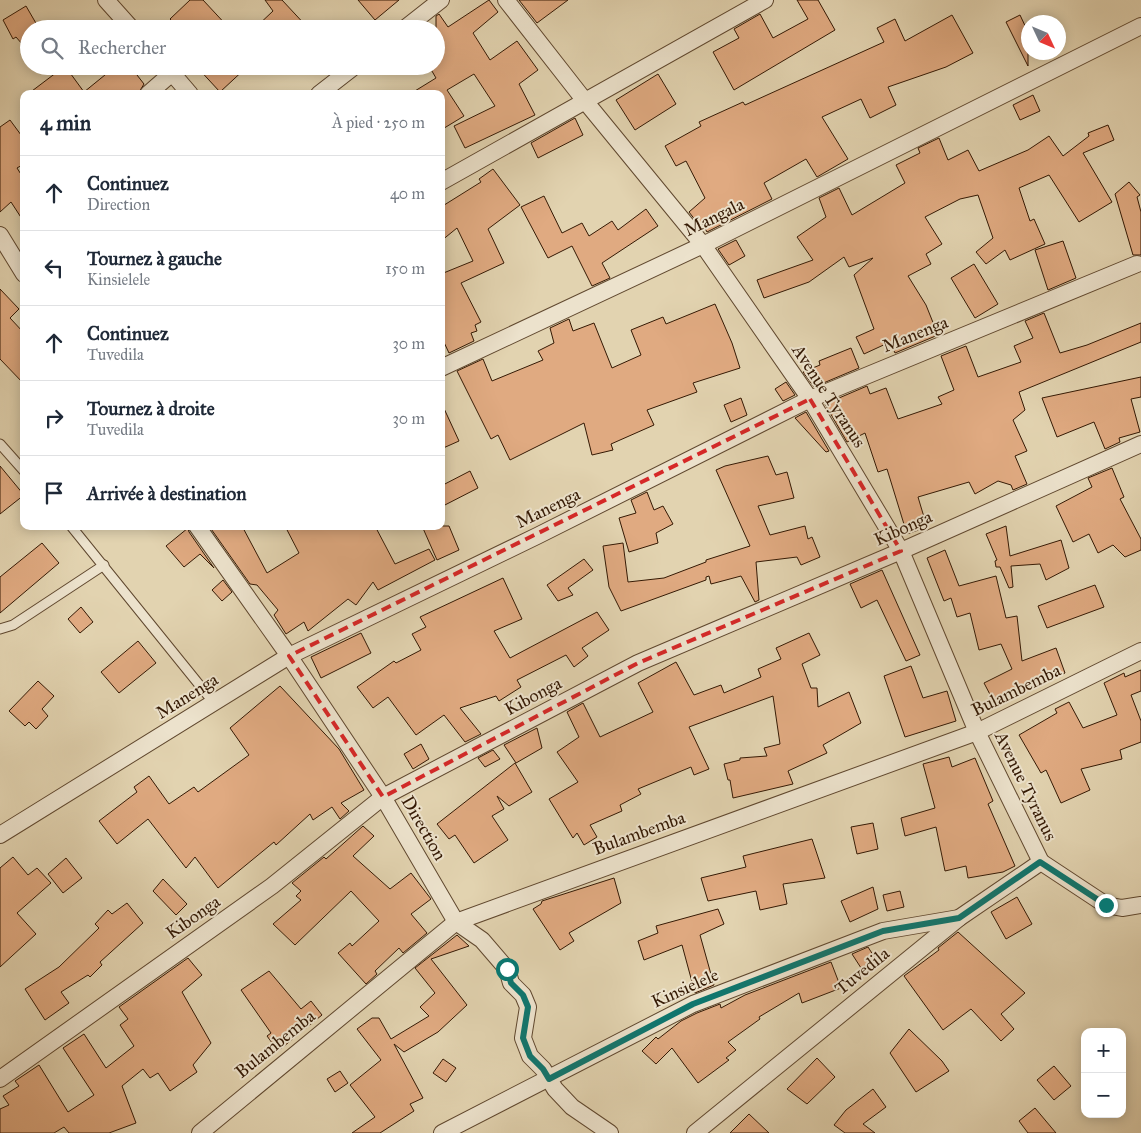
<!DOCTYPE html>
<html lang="fr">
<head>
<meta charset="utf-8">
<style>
	:root { --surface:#fff; --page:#f6f6f7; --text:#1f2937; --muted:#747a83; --line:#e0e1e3 }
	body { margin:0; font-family:"IM FELL Great Primer",serif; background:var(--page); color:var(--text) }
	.controls { position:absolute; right:15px; bottom:15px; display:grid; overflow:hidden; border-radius:10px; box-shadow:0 2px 12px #0003 }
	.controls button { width:45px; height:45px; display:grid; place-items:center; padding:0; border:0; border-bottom:1px solid var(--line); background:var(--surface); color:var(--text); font:25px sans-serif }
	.compass { position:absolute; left:1021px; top:15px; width:45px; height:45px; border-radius:50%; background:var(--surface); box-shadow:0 2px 12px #0003; rotate:134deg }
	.stop { position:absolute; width:15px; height:15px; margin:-11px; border:4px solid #0f766e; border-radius:50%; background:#fff }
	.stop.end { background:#0f766e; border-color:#fff; box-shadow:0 1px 5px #0008 }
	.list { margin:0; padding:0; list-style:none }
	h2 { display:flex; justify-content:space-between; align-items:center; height:65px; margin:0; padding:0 20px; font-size:21px }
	h2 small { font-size:16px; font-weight:400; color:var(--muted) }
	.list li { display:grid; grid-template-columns:32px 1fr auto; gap:15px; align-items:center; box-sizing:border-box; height:75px; padding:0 20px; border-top:1px solid var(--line) }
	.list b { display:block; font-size:19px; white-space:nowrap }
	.list p { margin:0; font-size:16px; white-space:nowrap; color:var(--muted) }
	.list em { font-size:16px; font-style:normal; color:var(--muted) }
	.icon { flex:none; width:28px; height:28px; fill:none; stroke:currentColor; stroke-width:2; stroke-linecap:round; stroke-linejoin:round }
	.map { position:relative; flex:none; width:1141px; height:1133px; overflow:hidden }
	.search { position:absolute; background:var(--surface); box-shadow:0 2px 12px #0003; left:20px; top:20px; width:425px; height:55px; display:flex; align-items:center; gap:12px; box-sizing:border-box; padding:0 18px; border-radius:28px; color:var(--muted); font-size:19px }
	.panel { position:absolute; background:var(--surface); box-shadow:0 2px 12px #0003; left:20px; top:90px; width:425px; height:440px; border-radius:10px }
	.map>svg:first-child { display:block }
	.building { fill:#e0aa81; stroke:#341904 }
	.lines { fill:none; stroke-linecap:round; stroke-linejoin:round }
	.service-casing { stroke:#60482f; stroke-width:11 }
	.minor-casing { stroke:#60482f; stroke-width:18 }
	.service { stroke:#ece2cc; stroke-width:9 }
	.minor { stroke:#ece2cc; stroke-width:16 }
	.route { stroke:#0f766e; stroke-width:6 }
	.marked { fill:none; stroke:#d62828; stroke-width:4; stroke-dasharray:10 6; stroke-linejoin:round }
	.labels { text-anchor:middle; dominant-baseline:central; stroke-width:4; stroke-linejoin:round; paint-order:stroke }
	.street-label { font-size:18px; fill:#341904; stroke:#ece2cc }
</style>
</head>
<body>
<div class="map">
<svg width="1141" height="1133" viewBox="0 0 1141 1133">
	<rect width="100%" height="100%" fill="#e2d3b0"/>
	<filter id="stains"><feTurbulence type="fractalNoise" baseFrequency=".004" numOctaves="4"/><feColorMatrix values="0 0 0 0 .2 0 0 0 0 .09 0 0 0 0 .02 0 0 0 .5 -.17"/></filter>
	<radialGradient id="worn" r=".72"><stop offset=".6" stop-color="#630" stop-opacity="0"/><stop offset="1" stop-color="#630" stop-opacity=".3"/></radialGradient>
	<g class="building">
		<polygon points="190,0 203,0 230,29 180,29 170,19"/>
		<polygon points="265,0 282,0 309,29 254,29 273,11"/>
		<polygon points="358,0 399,0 375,20"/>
		<polygon points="489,0 498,12 473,33 490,60 517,41 538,70 519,84 535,115 465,148 454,126 495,106 474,74 447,90 464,116 441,130 441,93 410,94 436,78 429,66 436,66 436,53 443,49 436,39 436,16 439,14 448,27"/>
		<polygon points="519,0 568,0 537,23"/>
		<polygon points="797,0 818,0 835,30 734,90 713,52 739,38 734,29 760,14 773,38 808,19"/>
		<polygon points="26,6 37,25 29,29 29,52 16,37 13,39 3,20"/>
		<polygon points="952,15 973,53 946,67 888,87 896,105 870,118 861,99 822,117 848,159 817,177 806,159 764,183 772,199 707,232 702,223 699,225 689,212 705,198 686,161 676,166 665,146 701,126 699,122 743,102 745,105 884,42 877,28 895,19 905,41"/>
		<polygon points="1020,15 1028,32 1028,66 1006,22"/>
		<polygon points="65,66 84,92 116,66 130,66 144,84 138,94 28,94"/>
		<polygon points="196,66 248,66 220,92"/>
		<polygon points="658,74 676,104 635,130 616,100"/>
		<polygon points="1033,95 1040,111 1020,120 1013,105"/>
		<polygon points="575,118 583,135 538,158 531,143"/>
		<polygon points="10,120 24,139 24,164 17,168 24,179 24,222 11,202 0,212 0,127"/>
		<polygon points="1108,125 1114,140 1083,153 1112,202 1079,222 1049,175 1019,188 1030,221 1034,219 1045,244 1010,260 1005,250 986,264 976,252 993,238 978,195 960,199 925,217 942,244 926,254 931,264 908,276 926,305 938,335 895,353 890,342 864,354 856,337 874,329 854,275 873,258 849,267 844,257 809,282 764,298 757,280 813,260 797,237 826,217 819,198 839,188 852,215 905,183 896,165 920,153 918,148 939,138 948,160 968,150 979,171 1028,150 1049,136 1063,156 1089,136 1088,133"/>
		<polygon points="493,169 520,205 488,229 504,263 461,283 481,322 475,325 477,331 471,333 474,341 449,353 441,336 441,274 473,261 457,228 441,241 441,207 481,182 479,179"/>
		<polygon points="1129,182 1140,195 1137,197 1141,212 1141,255 1133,255 1115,194"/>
		<polygon points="544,196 562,233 582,223 589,236 612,221 618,230 646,209 658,226 602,263 610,278 592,286 572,246 548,258 521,207"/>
		<polygon points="736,240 745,256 729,265 718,249"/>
		<polygon points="1063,241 1076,278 1048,290 1035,250"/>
		<polygon points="974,264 998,304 975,318 951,278"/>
		<polygon points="0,289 19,309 10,318 24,333 24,384 0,359"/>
		<polygon points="715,304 732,343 740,368 693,383 697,392 647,410 654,425 611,444 613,450 592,455 584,423 510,460 498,435 491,439 457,371 483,359 492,381 543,360 538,351 554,343 550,328 569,319 573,331 594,323 612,368 641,355 631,330 663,317 666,324"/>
		<polygon points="1044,313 1060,353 1087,345 1141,323 1141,342 1019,392 1025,410 1013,420 1027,451 1015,456 1027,484 1013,490 1011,485 998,481 975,494 969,482 918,497 927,527 907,534 887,469 878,472 865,433 847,442 825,404 867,386 870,394 886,388 898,419 942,404 938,397 954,390 941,356 966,346 978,377 1021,362 1014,346 1033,338 1025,321"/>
		<polygon points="851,348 859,368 814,387 803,372 820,365 819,361"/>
		<polygon points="1141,377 1141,397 1131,399 1140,432 1119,438 1120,442 1105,449 1094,422 1057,437 1042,398"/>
		<polygon points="786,382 795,395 783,401 775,389"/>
		<polygon points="741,398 747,415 731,422 724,405"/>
		<polygon points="441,402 459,441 441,449"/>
		<polygon points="806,412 829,451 826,452 795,418"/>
		<polygon points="768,456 776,475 787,472 794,498 758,506 770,535 805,526 808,539 812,537 820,557 801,565 797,557 756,562 759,600 755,602 741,576 711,584 709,576 706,577 706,580 621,611 609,587 603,546 623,543 628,582 664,578 706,562 706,560 750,546 716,470 725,466"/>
		<polygon points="0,466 24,495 0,514"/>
		<polygon points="1112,468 1124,497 1120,499 1141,539 1141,550 1125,557 1113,545 1098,553 1089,534 1073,542 1056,506 1092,487 1088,478"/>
		<polygon points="470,471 478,488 441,507 441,486"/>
		<polygon points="647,492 654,510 663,506 673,524 656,533 658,543 629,552 619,518 636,513 631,500"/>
		<polygon points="209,526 242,526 267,573 299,553 285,526 375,526 395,564 429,549 435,560 378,590 373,582 356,605 348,599 308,631 304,622 286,634 274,615 278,610 257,585 250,584"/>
		<polygon points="422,526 449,526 459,550 437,560"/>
		<polygon points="1006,526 1010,556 1061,540 1069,568 1046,580 1040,564 1011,566 1013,587 1009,588 1000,567 996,567 995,561 997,560 986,534"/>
		<polygon points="188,528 189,532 214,568 200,554 184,567 166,546"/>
		<polygon points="42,543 59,563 0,613 0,577"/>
		<polygon points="945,550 959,586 996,576 1006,618 1017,616 1022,661 1056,648 1065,673 995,704 984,683 1012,669 1001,644 979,650 970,613 957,617 951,598 944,601 927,558"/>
		<polygon points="584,559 593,570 568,588 573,595 558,601 547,585"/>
		<polygon points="882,570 920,655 906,661 877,600 861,608 850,584"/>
		<polygon points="503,578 522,619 494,631 510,658 597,612 609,630 582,648 588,656 574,667 566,655 517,680 521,687 499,701 496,696 460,708 481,734 465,742 444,715 416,735 388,697 373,708 357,687 394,661 396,663 421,650 412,634 426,627 420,617"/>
		<polygon points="223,580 232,592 222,601 212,590"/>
		<polygon points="1095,585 1104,607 1047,628 1038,606"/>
		<polygon points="81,607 93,622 80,633 68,619"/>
		<polygon points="361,633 371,653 321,678 311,657"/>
		<polygon points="809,633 820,655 802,664 811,688 817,688 818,707 849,692 861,723 823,745 827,753 788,771 793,784 733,798 730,780 728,780 724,764 740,760 740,758 767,756 764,748 780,744 773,696 689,727 709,769 694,775 691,767 638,789 641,794 620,805 622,811 590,825 597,837 584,845 577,833 573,838 549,799 578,782 557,752 579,737 567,712 583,703 600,737 653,712 638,683 676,662 694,695 721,685 724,693 761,677 758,669 781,659 776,648"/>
		<polygon points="138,641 156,663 119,693 101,672"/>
		<polygon points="911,666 923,698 947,691 956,721 905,737 884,676"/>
		<polygon points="1141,670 1141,691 1131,695 1141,721 1141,742 1120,750 1122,759 1081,769 1090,790 1061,803 1046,770 1041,773 1019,735 1057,713 1055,709 1069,702 1083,728 1117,715 1104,683 1124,673 1125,677"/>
		<polygon points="38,681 54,696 42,709 48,716 36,729 29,722 25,726 9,711"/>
		<polygon points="280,686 339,749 364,790 341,803 349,811 340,819 332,807 313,820 310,814 276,845 274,842 218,888 195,857 186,868 148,819 117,844 99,821 137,792 134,787 149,776 169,804 194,787 198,792 249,755 230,728"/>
		<polygon points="537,728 542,748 516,763 504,745"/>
		<polygon points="421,744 429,759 413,769 404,754"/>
		<polygon points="493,750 500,759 485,767 478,758"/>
		<polygon points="949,757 952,767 975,758 993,801 988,804 1015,866 1003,872 968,878 966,866 945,871 936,827 905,836 901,818 935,808 923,764"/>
		<polygon points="515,763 532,792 509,806 497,796 504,809 492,816 508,840 474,863 455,835 449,839 437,824"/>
		<polygon points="873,823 878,849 857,854 851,827"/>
		<polygon points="363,826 374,836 353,856 390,889 411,873 431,899 411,914 427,933 403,953 399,948 375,971 377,974 366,984 338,953 350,943 352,946 379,921 351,891 295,945 273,924 301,900 296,896 301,891 292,883 324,857 326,859"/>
		<polygon points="812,839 825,878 783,884 787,904 760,910 756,891 708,901 701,878 746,867 743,856"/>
		<polygon points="13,857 28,875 37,868 51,883 17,913 36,934 0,967 0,868"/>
		<polygon points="66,858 82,878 63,893 48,874"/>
		<polygon points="614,878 621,903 569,933 574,941 560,950 533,909 541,904 542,901"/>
		<polygon points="163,879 187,904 176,915 153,891"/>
		<polygon points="873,887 878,909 850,922 841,901"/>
		<polygon points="900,891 904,907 887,911 883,895"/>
		<polygon points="1017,897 1032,924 1006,939 991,912"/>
		<polygon points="127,903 143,923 100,962 102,965 90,977 88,975 61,992 69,1003 45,1020 25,989 59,967 99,928 95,924 108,910 112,914"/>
		<polygon points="718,909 724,924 700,935 714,985 695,993 682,945 644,960 638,941 658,933 656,926"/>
		<polygon points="958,932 1025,993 1001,1014 1014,1029 1001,1041 971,1009 943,1030 904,976 939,950 938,948"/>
		<polygon points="457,935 469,946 431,959 467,1005 438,1032 404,1052 394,1044 423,1098 410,1104 414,1111 380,1133 352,1133 375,1117 350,1085 381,1060 357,1029 372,1018 379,1018 391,1039 429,1016 420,1007 435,993 415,968"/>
		<polygon points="868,947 877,961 863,971 852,954"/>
		<polygon points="188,958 202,975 182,992 211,1043 193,1065 197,1072 170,1091 158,1073 150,1078 143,1069 122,1086 136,1123 109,1133 69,1133 64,1127 54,1133 0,1133 0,1109 9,1105 3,1096 19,1086 15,1081 39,1065 68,1112 94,1095 63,1048 84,1034 106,1068 134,1046 120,1025 128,1019 119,1007"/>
		<polygon points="831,962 841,988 802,1003 799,993 759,1017 760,1019 728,1042 736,1050 726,1058 729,1060 698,1083 672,1048 656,1064 642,1051 656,1037 658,1039 681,1021 697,1013 720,1004 721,1008 745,995"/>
		<polygon points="269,971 301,1009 311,1001 322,1015 278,1051 267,1036 271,1033 241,990"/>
		<polygon points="909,1029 942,1061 949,1071 916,1092 890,1053"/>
		<polygon points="817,1058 835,1077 807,1104 787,1089"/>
		<polygon points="443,1059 456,1068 446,1082 433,1073"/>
		<polygon points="1054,1066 1071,1086 1054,1100 1037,1080"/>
		<polygon points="340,1071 348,1083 335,1092 327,1079"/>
		<polygon points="873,1089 886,1107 863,1124 875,1133 845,1133 834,1125 846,1110"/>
		<polygon points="1035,1108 1056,1133 1028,1133 1019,1121"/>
		<polygon points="749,1114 769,1133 730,1133"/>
	</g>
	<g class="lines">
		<g class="service-casing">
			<g id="service">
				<polyline points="0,444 24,471"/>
				<polyline points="71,526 214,703"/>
				<polyline points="0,629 13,625 104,565"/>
			</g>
		</g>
		<g class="minor-casing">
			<g id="minor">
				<polyline points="106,0 132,29"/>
				<polyline points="506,0 585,101 703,245 810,399 901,551 977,732 1041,862"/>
				<polyline points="404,29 441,0"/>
				<polyline points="166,66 190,94"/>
				<polyline points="148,94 172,73"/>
				<polyline points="319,94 355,66"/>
				<polyline points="441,182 765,0"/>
				<polyline points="0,235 24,274"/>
				<polyline points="441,368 703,245 1141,26"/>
				<polyline points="197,526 289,656 383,797 456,922 482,940 507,969 511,983 523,995 528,1007 523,1038 530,1056 543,1069 555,1089 572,1107 610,1133"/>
				<polyline points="0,835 289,656 537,536 810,399 1137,264"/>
				<polyline points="0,1079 272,886 383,797 638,663 901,551 1141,444"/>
				<polyline points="200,1133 456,922 977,732 1141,651"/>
				<polyline points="442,1133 693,1004 883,931 959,918"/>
				<polyline points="695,1133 959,918 1041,862 1106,905 1122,908 1141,905"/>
			</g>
		</g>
		<use href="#service" class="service"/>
		<use href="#minor" class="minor"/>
	</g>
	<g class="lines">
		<polyline class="route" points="507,969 511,983 523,995 528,1007 523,1038 530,1056 543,1069 549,1079 693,1004 883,931 959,918 1040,862 1106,905"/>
	</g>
	<path class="marked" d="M810,399L901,551L638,663L383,797L289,656Z"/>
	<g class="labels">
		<g class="street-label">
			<text transform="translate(714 217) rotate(-26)">Mangala</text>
			<text transform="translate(915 334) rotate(-22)">Manenga</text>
			<text transform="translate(829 396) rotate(57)">Avenue Tyranus</text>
			<text transform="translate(548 508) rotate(-26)">Manenga</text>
			<text transform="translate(903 528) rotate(-24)">Kibonga</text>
			<text transform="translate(1016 690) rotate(-26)">Bulambemba</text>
			<text transform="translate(187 696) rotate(-32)">Manenga</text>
			<text transform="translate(533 696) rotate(-28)">Kibonga</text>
			<text transform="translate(1026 786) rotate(64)">Avenue Tyranus</text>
			<text transform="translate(424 828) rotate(60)">Direction</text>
			<text transform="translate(639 833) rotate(-20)">Bulambemba</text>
			<text transform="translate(193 917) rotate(-35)">Kibonga</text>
			<text transform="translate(862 971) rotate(-39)">Tuvedila</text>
			<text transform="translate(685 988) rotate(-24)">Kinsielele</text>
			<text transform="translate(275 1044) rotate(-39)">Bulambemba</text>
		</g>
	</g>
	<rect width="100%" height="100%" filter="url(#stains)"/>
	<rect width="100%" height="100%" fill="url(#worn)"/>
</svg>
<div class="controls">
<button>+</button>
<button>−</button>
</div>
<svg class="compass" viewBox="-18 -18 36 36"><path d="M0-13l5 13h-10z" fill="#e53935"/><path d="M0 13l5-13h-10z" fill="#747a83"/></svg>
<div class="stop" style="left:507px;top:969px"></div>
<div class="stop end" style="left:1106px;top:905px"></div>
<div class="search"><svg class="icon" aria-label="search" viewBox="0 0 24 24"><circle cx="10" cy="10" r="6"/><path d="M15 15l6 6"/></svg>Rechercher</div>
<section class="panel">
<h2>4 min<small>À pied · 250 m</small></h2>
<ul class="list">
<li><svg class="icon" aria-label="ahead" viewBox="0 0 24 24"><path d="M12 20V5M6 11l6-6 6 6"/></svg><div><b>Continuez</b><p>Direction</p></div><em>40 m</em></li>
<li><svg class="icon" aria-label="left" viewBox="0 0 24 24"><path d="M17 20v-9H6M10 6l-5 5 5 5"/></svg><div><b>Tournez à gauche</b><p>Kinsielele</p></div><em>150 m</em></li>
<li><svg class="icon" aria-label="ahead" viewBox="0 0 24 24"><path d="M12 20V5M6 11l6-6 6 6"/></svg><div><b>Continuez</b><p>Tuvedila</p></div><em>30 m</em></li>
<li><svg class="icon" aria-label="right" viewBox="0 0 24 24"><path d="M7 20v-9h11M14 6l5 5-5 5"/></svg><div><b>Tournez à droite</b><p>Tuvedila</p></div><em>30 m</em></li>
<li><svg class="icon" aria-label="arrive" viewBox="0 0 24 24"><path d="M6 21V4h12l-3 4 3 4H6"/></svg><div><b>Arrivée à destination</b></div></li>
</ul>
</section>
</div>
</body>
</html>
